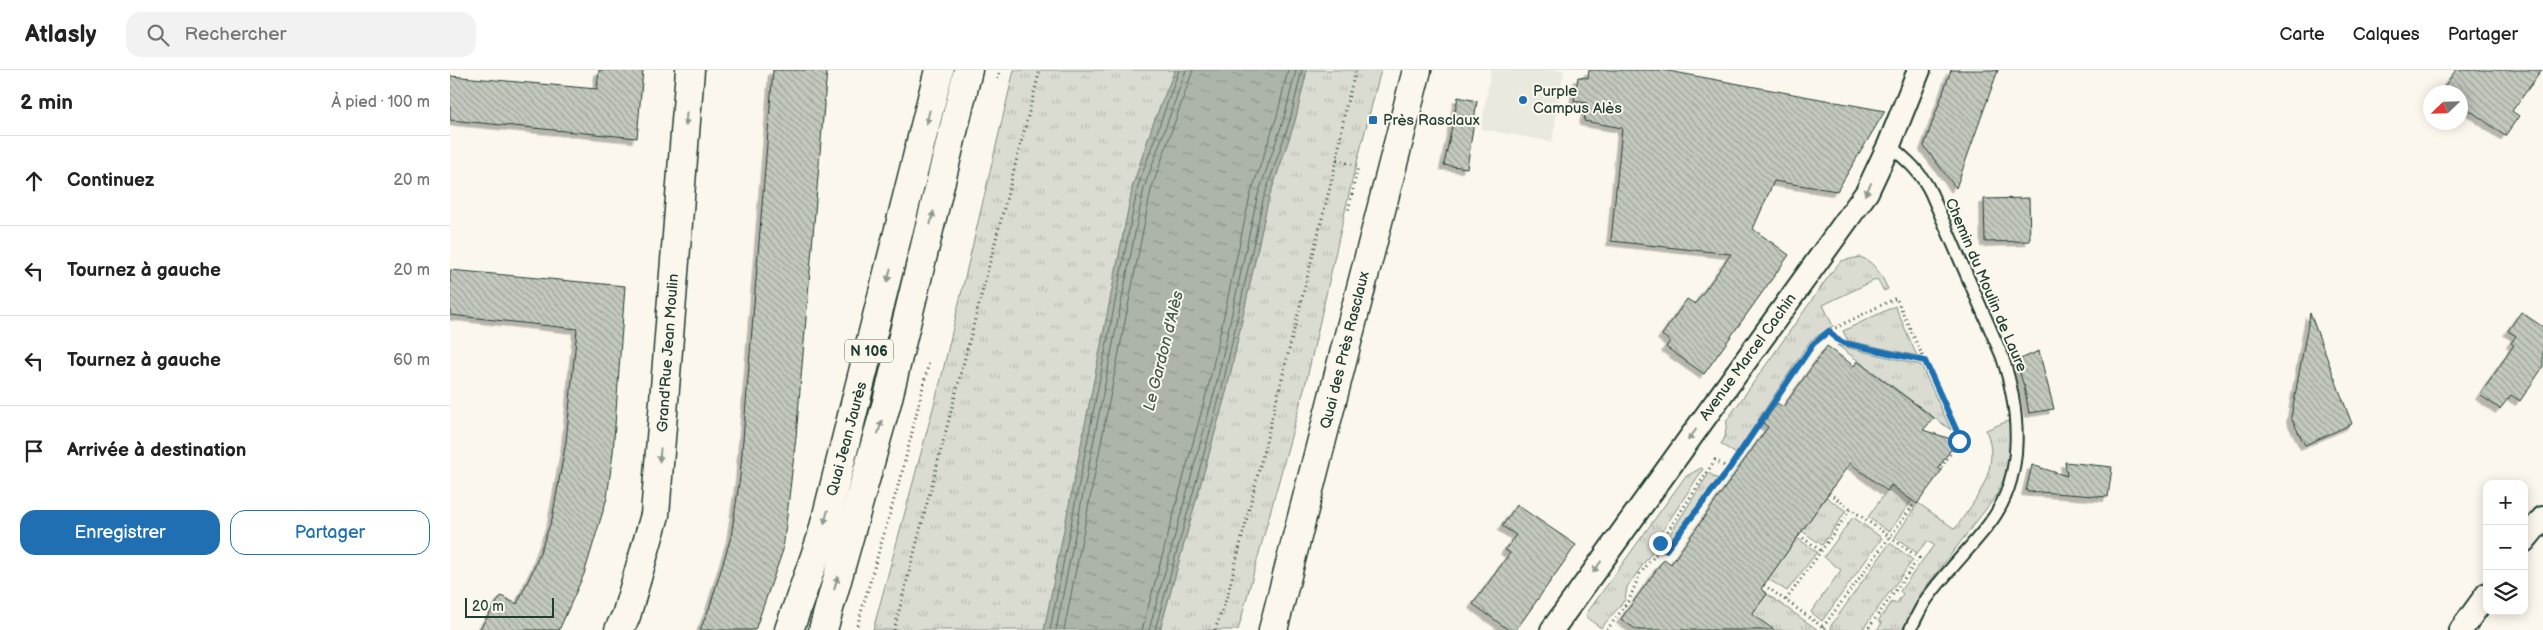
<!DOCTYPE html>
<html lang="fr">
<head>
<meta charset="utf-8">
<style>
	:root { --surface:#fff; --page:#f2f2f2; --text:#222; --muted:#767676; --line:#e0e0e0; --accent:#1f6fb2 }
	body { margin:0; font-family:"Balsamiq Sans",sans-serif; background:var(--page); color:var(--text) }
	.controls { position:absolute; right:15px; bottom:15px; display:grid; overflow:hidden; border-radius:10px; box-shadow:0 2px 12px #0003 }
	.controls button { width:45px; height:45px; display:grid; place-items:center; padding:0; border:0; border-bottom:1px solid var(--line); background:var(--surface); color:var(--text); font:25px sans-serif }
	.compass { position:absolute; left:1973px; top:15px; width:45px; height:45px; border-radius:50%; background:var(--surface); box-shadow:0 2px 12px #0003; rotate:247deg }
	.scale { position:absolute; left:15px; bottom:12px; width:89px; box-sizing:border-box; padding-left:5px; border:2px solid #1f3d34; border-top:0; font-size:14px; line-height:18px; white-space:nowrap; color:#1f3d34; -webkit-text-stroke:4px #fbf7ec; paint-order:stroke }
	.stop { position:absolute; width:15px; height:15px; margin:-11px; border:4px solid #1f6fb2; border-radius:50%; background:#fff }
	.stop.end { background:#1f6fb2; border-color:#fff; box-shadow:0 1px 5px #0008 }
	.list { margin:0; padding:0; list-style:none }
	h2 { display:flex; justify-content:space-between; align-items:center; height:65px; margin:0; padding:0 20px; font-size:21px }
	h2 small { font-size:16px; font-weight:400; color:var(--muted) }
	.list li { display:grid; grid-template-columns:32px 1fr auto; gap:15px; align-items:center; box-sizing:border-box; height:90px; padding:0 20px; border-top:1px solid var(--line) }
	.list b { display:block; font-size:19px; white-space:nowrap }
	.list em { font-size:16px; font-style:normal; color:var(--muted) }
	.actions { display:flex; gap:10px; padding:15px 20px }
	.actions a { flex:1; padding:11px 0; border:1px solid var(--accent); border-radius:15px; text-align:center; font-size:18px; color:var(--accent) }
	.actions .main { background:var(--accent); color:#fff }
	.icon { flex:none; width:28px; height:28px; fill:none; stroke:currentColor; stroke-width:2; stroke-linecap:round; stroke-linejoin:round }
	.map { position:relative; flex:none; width:2093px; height:560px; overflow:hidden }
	header { display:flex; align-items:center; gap:30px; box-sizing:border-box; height:70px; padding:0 25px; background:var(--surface); border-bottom:1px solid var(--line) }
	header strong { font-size:24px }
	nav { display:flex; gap:28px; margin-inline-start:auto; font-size:18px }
	.search { width:350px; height:45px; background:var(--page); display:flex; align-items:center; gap:12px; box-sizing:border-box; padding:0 18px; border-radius:15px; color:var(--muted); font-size:19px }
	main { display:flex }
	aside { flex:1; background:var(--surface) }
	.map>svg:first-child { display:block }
	.built { fill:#eae9de }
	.grass { fill:url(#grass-tufts); stroke:#7d8c82 }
	.water { fill:url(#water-ripples); stroke:#74847b }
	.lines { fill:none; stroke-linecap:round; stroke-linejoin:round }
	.shore { stroke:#586d63; stroke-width:1 }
	.building { fill:url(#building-back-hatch); stroke:#1f3d34; filter:url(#shadow) }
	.lane-casing { stroke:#1f3d34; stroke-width:15 }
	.street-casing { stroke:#1f3d34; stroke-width:26 }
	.secondary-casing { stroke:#1f3d34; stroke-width:31 }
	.primary-casing { stroke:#1f3d34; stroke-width:31 }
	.path { stroke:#1f3d34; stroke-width:3; stroke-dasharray:1 4; stroke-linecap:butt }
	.lane { stroke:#fbf7ec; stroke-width:11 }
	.street { stroke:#fbf7ec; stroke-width:22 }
	.secondary { stroke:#fbf7ec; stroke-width:28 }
	.primary { stroke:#fbf7ec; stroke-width:28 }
	.oneway { fill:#8d9a90 }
	.route { stroke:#1f6fb2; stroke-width:6 }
	.poi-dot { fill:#1f6fb2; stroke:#fbf7ec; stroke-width:2 }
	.labels { text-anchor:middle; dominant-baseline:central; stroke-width:4; stroke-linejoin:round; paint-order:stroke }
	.shield { fill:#fbf7ec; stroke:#61756b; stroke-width:1 }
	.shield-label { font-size:14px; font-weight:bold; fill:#1f3d34 }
	.poi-label { font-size:15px; fill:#1f3d34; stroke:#fbf7ec; text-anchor:start }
	.street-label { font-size:15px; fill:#1f3d34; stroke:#fbf7ec }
	.water-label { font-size:16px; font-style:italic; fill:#425b52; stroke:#fbf7ec }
</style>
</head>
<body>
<header>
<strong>Atlasly</strong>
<div class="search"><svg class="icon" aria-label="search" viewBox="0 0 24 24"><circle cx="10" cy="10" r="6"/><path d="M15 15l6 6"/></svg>Rechercher</div>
<nav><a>Carte</a><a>Calques</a><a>Partager</a></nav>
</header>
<main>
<aside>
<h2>2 min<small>À pied · 100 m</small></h2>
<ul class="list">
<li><svg class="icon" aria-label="ahead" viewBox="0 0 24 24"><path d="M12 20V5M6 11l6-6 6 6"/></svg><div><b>Continuez</b></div><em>20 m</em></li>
<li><svg class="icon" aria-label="left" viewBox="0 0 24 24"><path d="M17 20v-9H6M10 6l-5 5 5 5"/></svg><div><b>Tournez à gauche</b></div><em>20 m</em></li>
<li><svg class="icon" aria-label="left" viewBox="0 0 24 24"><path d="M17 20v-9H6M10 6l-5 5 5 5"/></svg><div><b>Tournez à gauche</b></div><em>60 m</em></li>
<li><svg class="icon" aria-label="arrive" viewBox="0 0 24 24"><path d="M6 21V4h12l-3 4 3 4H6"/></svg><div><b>Arrivée à destination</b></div></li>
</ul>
<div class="actions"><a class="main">Enregistrer</a><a>Partager</a></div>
</aside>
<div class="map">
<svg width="2093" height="560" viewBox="0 0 2093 560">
	<defs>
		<pattern id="grass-tufts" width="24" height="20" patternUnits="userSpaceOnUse" patternTransform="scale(1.25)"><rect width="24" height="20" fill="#dbdcd1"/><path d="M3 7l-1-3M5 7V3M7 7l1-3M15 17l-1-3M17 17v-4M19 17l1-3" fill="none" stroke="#bcbeb4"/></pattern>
		<pattern id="water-ripples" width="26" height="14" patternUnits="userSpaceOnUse" patternTransform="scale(1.25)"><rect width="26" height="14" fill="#adb4aa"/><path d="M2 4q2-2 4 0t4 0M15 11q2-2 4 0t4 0" fill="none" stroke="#8c948b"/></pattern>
		<pattern id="building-back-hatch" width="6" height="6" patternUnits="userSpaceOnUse" patternTransform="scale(1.25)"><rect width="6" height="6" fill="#c4c9be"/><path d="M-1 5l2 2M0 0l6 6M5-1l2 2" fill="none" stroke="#9fa49b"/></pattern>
		<filter id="shadow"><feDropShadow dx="-4.5" dy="4.5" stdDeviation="0" flood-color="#0004"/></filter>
	</defs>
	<rect width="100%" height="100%" fill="#fbf7ec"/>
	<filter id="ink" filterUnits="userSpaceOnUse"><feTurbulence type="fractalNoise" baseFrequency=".02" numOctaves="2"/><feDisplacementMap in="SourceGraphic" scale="10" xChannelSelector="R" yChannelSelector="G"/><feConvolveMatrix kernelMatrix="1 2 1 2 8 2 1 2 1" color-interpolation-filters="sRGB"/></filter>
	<g filter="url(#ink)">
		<polygon class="built" points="1041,0 1114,0 1102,72 1031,59"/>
		<g class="grass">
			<polygon points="564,0 725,0 703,54 683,115 595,556 594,560 423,560 491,309"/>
			<polygon points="857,0 931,0 901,115 857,308 788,560 710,560 777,319 818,131 845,51"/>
			<path d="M1410,187C1425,192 1431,205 1438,219L1434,221L1427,209L1373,235L1383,256L1360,271L1354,280L1286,384L1271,374L1275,367L1277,350L1381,203L1391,191Z"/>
			<polygon points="1445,236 1467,286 1398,271 1393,261"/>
			<polygon points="1387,275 1471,295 1501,360"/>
			<path d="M1558,351C1569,372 1556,406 1546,426L1471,523L1455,560H1427L1432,553L1428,551L1442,532L1446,534L1453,524L1450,521L1484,475L1477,471L1467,483L1445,467L1468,433L1505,459C1526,429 1552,399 1536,360Z"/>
			<polygon points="1251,398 1253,399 1201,478 1202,482 1177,517 1175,530 1151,558 1137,548 1137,543 1235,407"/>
			<polygon points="1259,403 1269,410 1217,474 1215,472"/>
			<polygon points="1441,415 1462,430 1439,462 1418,447"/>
			<polygon points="1376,427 1396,441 1372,475 1352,461"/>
			<polygon points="1403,447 1432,468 1372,551 1361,542 1391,500 1374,487"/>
			<polygon points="1347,468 1367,482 1337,521 1318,509"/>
			<polygon points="1440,473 1463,490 1412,560 1384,560 1380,557"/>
			<polygon points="1317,524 1368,560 1324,560 1302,544"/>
		</g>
		<polygon class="water" points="725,0 857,0 845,51 818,131 777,319 710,560 594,560 683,115 703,54"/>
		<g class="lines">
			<g class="shore">
				<polyline points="600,560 688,116 729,0"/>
				<polyline points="606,560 694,118 736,0"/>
				<polyline points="614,560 701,120 743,0"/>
				<polyline points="692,560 759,314 800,126 827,46 838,0"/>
				<polyline points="699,560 766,316 807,128 834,48 846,0"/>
				<polyline points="705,560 772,318 813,130 840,50 852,0"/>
			</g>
		</g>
		<g class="building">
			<polygon points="149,0 193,0 187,68 0,50 0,6 147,19"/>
			<polygon points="323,0 377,0 346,367 333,480 305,560 250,560 260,536 281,467 290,407"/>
			<polygon points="1139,0 1213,0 1435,41 1387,121 1324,111 1303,159 1339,185 1254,304 1216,277 1220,271 1212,265 1237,229 1245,234 1281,184 1161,171 1172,58 1134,51 1137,33 1124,31 1128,7 1138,8"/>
			<polygon points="1501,0 1548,0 1506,118 1474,76"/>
			<polygon points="2006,0 2092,0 2062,41 2069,46 2055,66 2010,33 2010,22 1996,22 1992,20"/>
			<polygon points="1008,27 1027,31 1017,98 994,95"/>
			<polygon points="1579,128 1580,171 1535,172 1534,129"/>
			<polygon points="0,200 175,216 163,383 157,428 134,504 109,560 29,560 51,526 67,534 85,496 102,449 116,372 127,259 0,245"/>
			<polygon points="2071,242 2093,257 2093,297 2070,331 2061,325 2050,339 2030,325 2064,275 2061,273 2066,266 2058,261"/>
			<polygon points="1860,243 1902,354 1855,375 1841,348"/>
			<polygon points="1377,276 1404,296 1407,291 1484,348 1473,360 1507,371 1488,398 1492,400 1467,434 1441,415 1437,421 1400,393 1311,519 1317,524 1302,544 1324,560 1187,560 1171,549 1214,489 1221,494 1318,357 1313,353 1327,333 1333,337"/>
			<polygon points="1589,281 1604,339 1579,343 1574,316 1566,291"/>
			<polygon points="1615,392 1662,397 1658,427 1576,421 1582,395 1617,406"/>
			<polygon points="1067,435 1126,475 1066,560 1059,560 1023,534 1060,483 1055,480 1066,465 1052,456"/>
		</g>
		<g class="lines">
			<g class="lane-casing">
				<path id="lane" d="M1439,75C1457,90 1471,102 1481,123L1552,286C1570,340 1576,406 1539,454C1519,480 1495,503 1476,530C1470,539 1465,550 1460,560"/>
			</g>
			<g class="street-casing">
				<g id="street">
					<polyline points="2074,471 2093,448"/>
					<polyline points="1102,560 1417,122 1439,75 1469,0"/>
					<polyline points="2011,560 2037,524"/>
				</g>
			</g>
			<g class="secondary-casing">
				<g id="secondary">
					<polyline points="169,560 176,546 205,445 240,0"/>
					<polyline points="823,560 967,0"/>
				</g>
			</g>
			<g class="primary-casing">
				<g id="primary">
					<polyline points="339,560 371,469 489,0"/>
					<polyline points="373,560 437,332 518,0"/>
				</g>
			</g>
			<g class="path">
				<polyline points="548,9 550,0"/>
				<polyline points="887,89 908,97 898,141"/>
				<polyline points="1379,261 1386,269 1394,273 1474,291"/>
				<polyline points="1379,423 1401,439"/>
				<polyline points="1349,465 1371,481"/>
				<polyline points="1210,479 1210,473 1265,390 1279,399"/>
				<polyline points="1314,515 1377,560"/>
				<polyline points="1336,530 1401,439 1469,488 1417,560"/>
				<polyline points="1373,557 1465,433"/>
				<polyline points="406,560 454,395 479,292"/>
				<polyline points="444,560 590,0"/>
				<polyline points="765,560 777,527 887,89 895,40 906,0"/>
				<polyline points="1157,560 1179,530 1190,504 1210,479 1217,480 1279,399 1363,274 1379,261 1446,228 1509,366 1509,371 1490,399"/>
			</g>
			<use href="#lane" class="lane"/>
			<use href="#street" class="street"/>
			<use href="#secondary" class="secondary"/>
			<use href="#primary" class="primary"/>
		</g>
		<defs><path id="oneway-solid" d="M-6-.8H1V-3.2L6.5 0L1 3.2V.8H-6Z" transform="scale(1.25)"/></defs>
		<g class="oneway">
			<use href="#oneway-solid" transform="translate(478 47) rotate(104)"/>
			<use href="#oneway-solid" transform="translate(236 49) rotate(95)"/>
			<use href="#oneway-solid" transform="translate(1418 119) rotate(118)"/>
			<use href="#oneway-solid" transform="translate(482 148) rotate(-76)"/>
			<use href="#oneway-solid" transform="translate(439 205) rotate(104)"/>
			<use href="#oneway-solid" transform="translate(430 357) rotate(-74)"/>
			<use href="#oneway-solid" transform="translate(1242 365) rotate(126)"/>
			<use href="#oneway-solid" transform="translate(210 385) rotate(95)"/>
			<use href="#oneway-solid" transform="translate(376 447) rotate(105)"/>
			<use href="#oneway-solid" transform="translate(1147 497) rotate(126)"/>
			<use href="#oneway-solid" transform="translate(386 513) rotate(-74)"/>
		</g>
	</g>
	<g class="lines" filter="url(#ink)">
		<polyline class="route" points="1210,473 1210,479 1216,480 1279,399 1363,274 1379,261 1386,269 1394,273 1475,291 1509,366 1509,371"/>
	</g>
	<g class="poi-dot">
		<circle cx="1073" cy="30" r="5"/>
		<rect x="918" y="45" width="10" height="10" rx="2.5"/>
	</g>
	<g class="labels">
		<rect class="shield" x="395" y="269.5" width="48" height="23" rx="4"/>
		<g class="shield-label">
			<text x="419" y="281">N 106</text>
		</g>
		<g class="poi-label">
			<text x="1083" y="21">Purple<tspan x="1083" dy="17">Campus Alès</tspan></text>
			<text x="933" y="50">Près Rasclaux</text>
		</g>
		<g class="street-label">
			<text transform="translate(1536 215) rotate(67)">Chemin du Moulin de Laure</text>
			<text transform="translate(895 280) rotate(-76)">Quai des Près Rasclaux</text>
			<text transform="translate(218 283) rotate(-86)">Grand'Rue Jean Moulin</text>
			<text transform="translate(1298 287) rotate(-54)">Avenue Marcel Cachin</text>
			<text transform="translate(397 369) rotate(-75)">Quai Jean Jaurès</text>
		</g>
		<g class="water-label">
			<text transform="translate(714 281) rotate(-76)">Le Gardon d'Alès</text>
		</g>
	</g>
</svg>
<div class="controls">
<button>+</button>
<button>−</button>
<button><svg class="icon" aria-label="layers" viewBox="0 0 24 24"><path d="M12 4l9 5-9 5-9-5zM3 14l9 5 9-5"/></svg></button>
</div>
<svg class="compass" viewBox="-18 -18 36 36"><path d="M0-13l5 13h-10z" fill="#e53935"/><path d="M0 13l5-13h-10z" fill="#767676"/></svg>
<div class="scale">20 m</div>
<div class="stop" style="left:1509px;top:371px"></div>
<div class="stop end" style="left:1210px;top:473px"></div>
</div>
</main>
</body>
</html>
